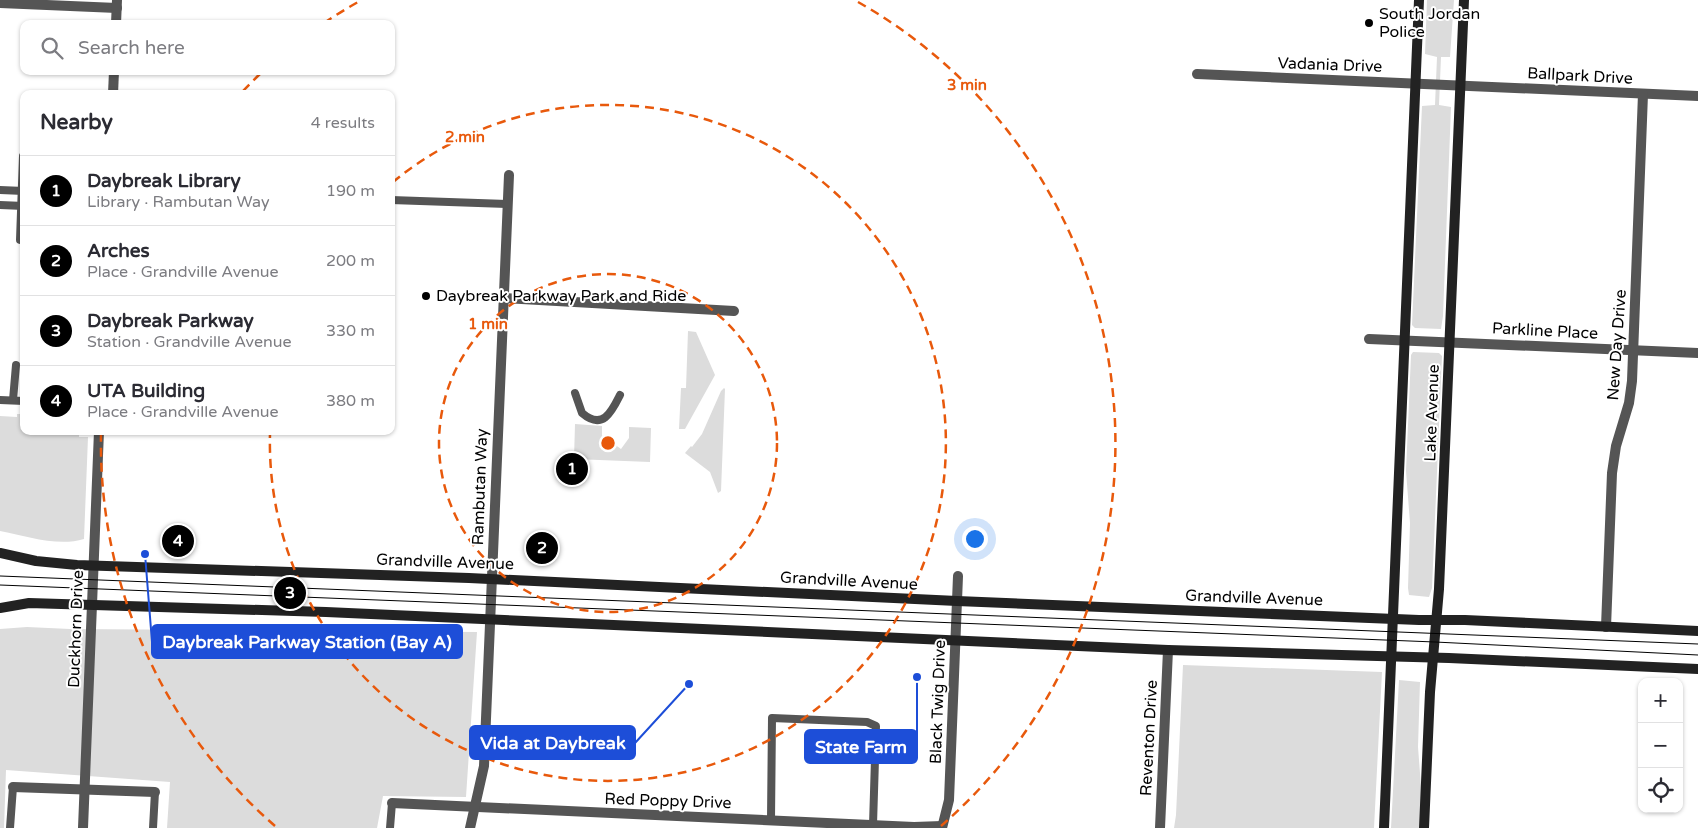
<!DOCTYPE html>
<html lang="en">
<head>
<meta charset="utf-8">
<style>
	:root { --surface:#fff; --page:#f7f7f7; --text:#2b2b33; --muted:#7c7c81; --line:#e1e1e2; --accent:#000 }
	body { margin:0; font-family:"Varela Round",sans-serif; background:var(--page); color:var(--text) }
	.controls { position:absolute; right:15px; bottom:15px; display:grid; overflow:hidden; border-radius:10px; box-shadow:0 1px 4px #0004 }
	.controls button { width:45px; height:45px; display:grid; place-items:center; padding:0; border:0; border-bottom:1px solid var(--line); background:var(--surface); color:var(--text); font:25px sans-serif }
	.you { position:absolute; left:974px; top:538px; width:18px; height:18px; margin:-12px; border:4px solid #fff; border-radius:50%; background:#1a73e8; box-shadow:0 0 0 8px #1a73e833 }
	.badge { display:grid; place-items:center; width:32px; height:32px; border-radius:50%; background:var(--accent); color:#fff; font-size:16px; font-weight:700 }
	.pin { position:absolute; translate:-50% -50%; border:2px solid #fff; box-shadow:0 1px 5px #0006 }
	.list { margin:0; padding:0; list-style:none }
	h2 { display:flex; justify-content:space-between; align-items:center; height:65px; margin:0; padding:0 20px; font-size:21px }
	h2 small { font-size:16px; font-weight:400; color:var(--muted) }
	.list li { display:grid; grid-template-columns:32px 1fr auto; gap:15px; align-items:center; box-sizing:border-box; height:70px; padding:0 20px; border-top:1px solid var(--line) }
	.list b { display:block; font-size:19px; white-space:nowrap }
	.list p { margin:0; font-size:16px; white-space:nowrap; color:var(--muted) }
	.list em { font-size:16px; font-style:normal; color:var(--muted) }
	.icon { flex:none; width:28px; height:28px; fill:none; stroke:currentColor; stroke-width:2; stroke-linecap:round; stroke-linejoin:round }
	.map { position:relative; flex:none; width:1698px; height:828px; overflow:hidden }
	.search { position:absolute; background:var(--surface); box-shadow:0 1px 4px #0004; left:20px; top:20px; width:375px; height:55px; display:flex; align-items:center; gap:12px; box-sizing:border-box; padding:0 18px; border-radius:10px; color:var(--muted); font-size:19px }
	.panel { position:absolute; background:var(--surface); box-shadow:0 1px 4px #0004; left:20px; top:90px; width:375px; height:345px; border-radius:10px }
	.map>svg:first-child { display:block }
	.green { fill:#dcdcdc }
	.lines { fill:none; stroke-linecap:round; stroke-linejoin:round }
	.lane { stroke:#555; stroke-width:8 }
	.street { stroke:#555; stroke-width:10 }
	.secondary { stroke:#222; stroke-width:10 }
	.tram { stroke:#000; stroke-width:1 }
	.ring { fill:none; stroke:#e8590c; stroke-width:2.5; stroke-dasharray:9 6 }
	.poi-dot { fill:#000; stroke:#fff; stroke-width:2 }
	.labels { text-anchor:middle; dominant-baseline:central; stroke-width:4; stroke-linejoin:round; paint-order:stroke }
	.poi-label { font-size:16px; fill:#000; stroke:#fff; text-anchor:start }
	.street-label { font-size:16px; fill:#000; stroke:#fff }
	.centre { fill:#e8590c; stroke:#fff; stroke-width:2.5 }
	.ring-label { font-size:15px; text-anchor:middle; font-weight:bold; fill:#e8590c; stroke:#fff; stroke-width:4; stroke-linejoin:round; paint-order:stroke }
	.leader { fill:none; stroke:#1d4ed8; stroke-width:2 }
	.callout-dot { fill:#1d4ed8; stroke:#fff; stroke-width:2 }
	.callout { fill:#1d4ed8; stroke:#1d4ed8; stroke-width:2 }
	.callout-label { font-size:18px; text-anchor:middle; font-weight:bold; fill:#fff }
</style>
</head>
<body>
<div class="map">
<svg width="1698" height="828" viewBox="0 0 1698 828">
	<rect width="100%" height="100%" fill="#fff"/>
	<g class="green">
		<polygon points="1427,0 1454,0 1450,57 1441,57 1439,105 1451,107 1443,316 1441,329 1415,328 1412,325 1422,106 1435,105 1437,57 1425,54"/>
		<polygon points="688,331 696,332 715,375 685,429 679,429 681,388 686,388"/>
		<polygon points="1413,352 1439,353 1442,356 1432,588 1429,597 1409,595 1408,588 1410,523 1406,471 1411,355"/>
		<polygon points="724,388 725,389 721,491 718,493 710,472 685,453 691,446 692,447 702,434 721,391"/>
		<path d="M17,414H24V431H79V437H88L84,539C58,547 26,536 0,531V416L17,417Z"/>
		<polygon points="575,424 602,426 602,435 605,446 614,444 621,449 629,438 629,427 651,428 650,462 574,459"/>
		<polygon points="27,627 70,629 477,632 466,797 383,796 377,828 167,828 170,782 6,770 4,828 0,828 0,629"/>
		<polygon points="1183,665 1382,672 1374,828 1174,828 1176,815"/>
		<polygon points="1399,680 1420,682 1418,747 1422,799 1421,828 1391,828"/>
	</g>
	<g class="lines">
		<g class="lane">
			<polyline points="0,190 24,191"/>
			<polyline points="391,200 507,204"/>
			<polyline points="0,205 24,206"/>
			<polyline points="20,240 23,156"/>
			<path d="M575,393L582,413C603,431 612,411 620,395"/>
			<polyline points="0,400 24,401"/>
			<polyline points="13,400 16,365"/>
			<polyline points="771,820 772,718 867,722 876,726 873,825"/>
			<polyline points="10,828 13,787"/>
			<polyline points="153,828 155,792"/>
			<polyline points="390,828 392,803"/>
		</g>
		<g class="street">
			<polyline points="0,3 117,8"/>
			<polyline points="116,24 117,0"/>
			<polyline points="1197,74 1698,96"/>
			<polyline points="113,94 114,71"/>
			<polyline points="503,298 734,311"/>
			<polyline points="1369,339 1698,353"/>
			<polyline points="1606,627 1612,473 1616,446 1629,403 1632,381 1643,94"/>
			<polyline points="13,787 155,792"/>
			<polyline points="392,803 914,827 942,826"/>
			<polyline points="83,828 99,431"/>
			<polyline points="470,828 484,766 509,175"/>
			<polyline points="942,828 949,800 958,576"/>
			<polyline points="1160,828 1168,650"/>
		</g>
		<g class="secondary">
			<polyline points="0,553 36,561 77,565 469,578 957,601 1419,620 1465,620 1698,631"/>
			<polyline points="0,608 29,603 326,612 1168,650 1449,658 1698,669"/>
			<polyline points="1384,828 1419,0"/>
			<polyline points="1424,828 1430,692 1439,589 1464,0"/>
		</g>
		<g class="tram">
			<polyline points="0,576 1698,644"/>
			<polyline points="0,585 1435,642 1698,655"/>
		</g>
	</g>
	<g class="ring">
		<circle cx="608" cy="443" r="169"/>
		<path d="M393 182A338 338 0 1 1 270 434"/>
		<path d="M275 826A507 507 0 0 1 101 434M243 91A507 507 0 0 1 262 72M324 23A507 507 0 0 1 358 2M858 2A507 507 0 0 1 941 826"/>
	</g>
	<g class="poi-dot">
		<circle cx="1369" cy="23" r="5"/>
		<circle cx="426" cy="296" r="5"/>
	</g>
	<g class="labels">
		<g class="poi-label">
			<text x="1379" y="14">South Jordan<tspan x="1379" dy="18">Police</tspan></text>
			<text x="436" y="296">Daybreak Parkway Park and Ride</text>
		</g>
		<g class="street-label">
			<text transform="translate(1330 65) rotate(2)">Vadania Drive</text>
			<text transform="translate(1580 76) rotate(3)">Ballpark Drive</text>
			<text transform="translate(1545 331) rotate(3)">Parkline Place</text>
			<text transform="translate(1617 345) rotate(-86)">New Day Drive</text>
			<text transform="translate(1432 413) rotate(-88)">Lake Avenue</text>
			<text transform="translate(480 487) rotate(-88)">Rambutan Way</text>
			<text transform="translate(445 562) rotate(2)">Grandville Avenue</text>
			<text transform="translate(849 581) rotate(3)">Grandville Avenue</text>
			<text transform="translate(1254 598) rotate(2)">Grandville Avenue</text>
			<text transform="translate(76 629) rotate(-88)">Duckhorn Drive</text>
			<text transform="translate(938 702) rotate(-88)">Black Twig Drive</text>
			<text transform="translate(1149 738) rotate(-87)">Reventon Drive</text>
			<text transform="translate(668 801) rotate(2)">Red Poppy Drive</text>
		</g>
	</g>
	<circle cx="608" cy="443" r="8" class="centre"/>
	<g class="ring-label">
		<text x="967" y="90">3 min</text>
		<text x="465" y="142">2 min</text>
		<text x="488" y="329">1 min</text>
	</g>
	<path class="leader" d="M145 554L152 642M689 684L635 743M917 677L917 747"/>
	<g class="callout-dot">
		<circle cx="145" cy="554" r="5"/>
		<circle cx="689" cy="684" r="5"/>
		<circle cx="917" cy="677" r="5"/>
	</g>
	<g class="callout">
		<rect x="152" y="625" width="310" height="33" rx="5"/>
		<rect x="470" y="726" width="165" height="33" rx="5"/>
		<rect x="805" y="730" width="112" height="33" rx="5"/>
	</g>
	<g class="callout-label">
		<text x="307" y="648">Daybreak Parkway Station (Bay A)</text>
		<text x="553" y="749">Vida at Daybreak</text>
		<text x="861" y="753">State Farm</text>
	</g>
</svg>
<div class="controls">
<button>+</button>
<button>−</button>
<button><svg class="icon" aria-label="locate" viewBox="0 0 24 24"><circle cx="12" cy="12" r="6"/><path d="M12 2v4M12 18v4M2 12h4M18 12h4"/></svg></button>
</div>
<div class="you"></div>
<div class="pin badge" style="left:572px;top:469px">1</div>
<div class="pin badge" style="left:542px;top:548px">2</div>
<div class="pin badge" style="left:290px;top:593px">3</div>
<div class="pin badge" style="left:178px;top:541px">4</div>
<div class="search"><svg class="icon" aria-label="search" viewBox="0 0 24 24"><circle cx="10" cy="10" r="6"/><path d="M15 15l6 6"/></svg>Search here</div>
<section class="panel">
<h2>Nearby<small>4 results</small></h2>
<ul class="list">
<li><span class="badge">1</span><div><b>Daybreak Library</b><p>Library · Rambutan Way</p></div><em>190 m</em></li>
<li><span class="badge">2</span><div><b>Arches</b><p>Place · Grandville Avenue</p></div><em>200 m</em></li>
<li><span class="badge">3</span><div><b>Daybreak Parkway</b><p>Station · Grandville Avenue</p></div><em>330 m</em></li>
<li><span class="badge">4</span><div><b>UTA Building</b><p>Place · Grandville Avenue</p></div><em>380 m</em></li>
</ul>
</section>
</div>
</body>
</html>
